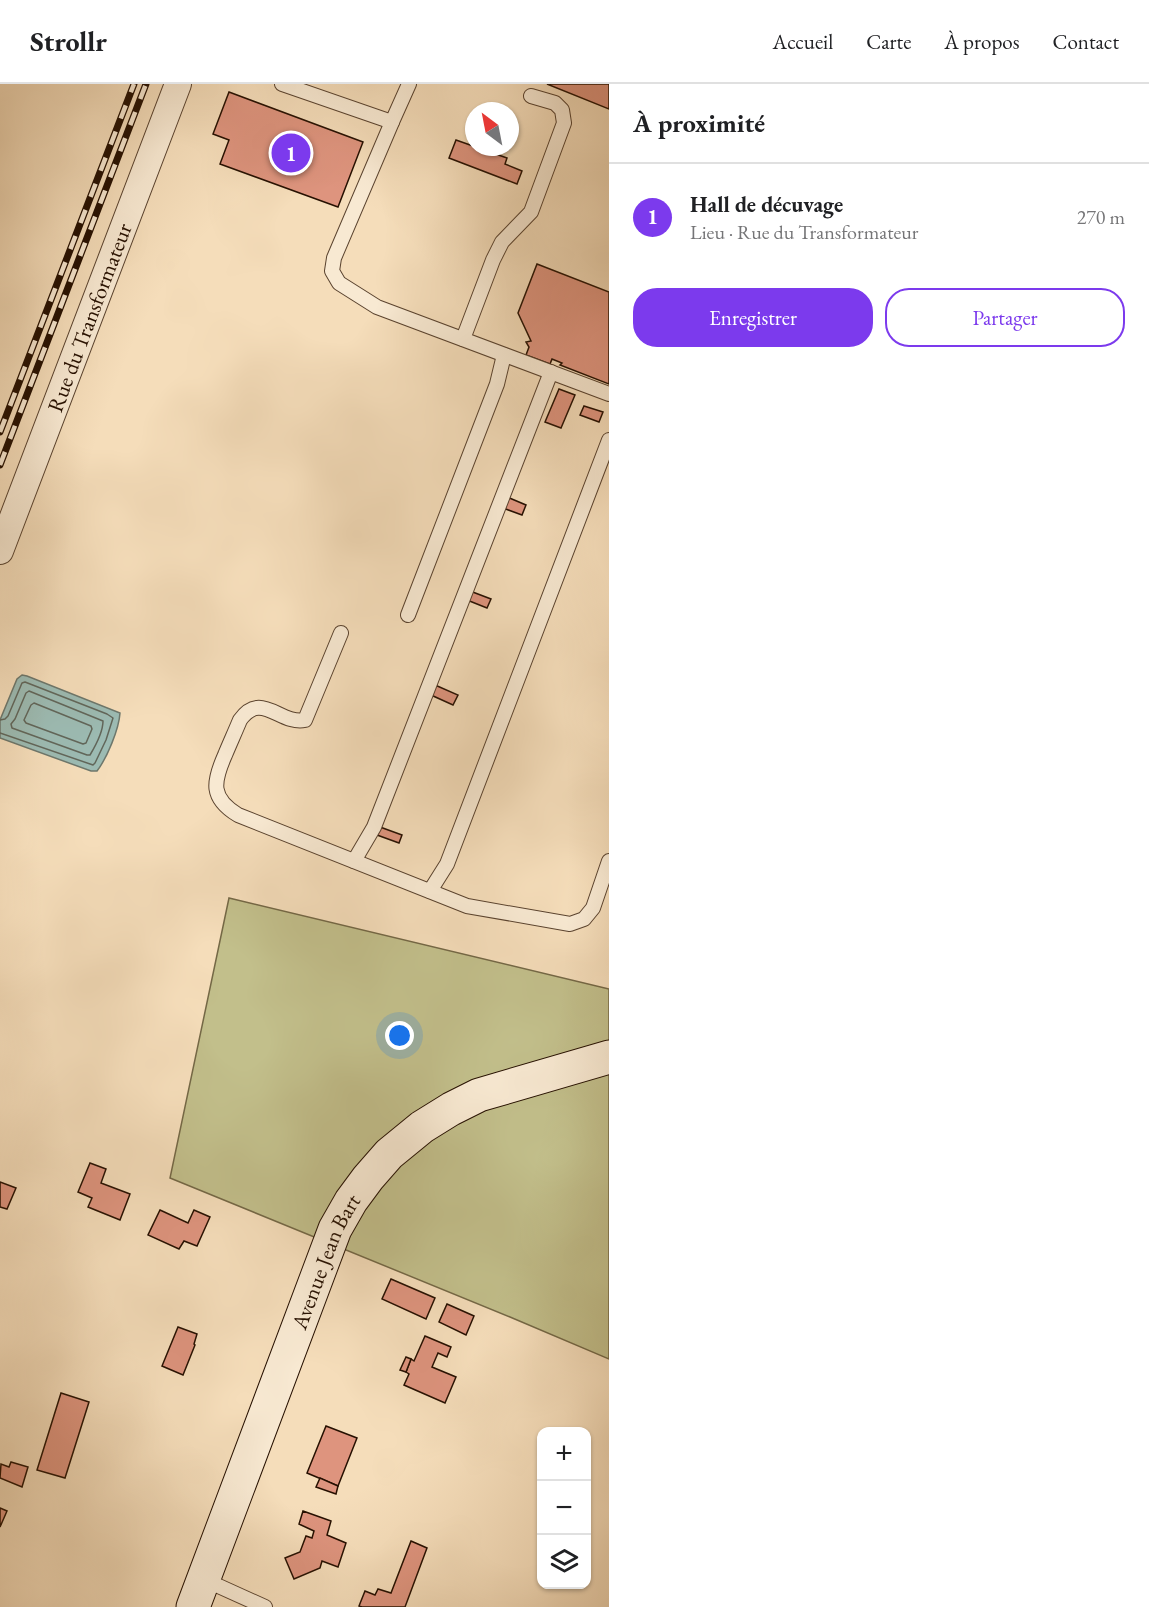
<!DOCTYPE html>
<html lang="fr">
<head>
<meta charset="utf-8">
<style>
	:root { --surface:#fff; --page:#f6f6f6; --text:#202124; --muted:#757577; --line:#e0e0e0; --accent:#7c3aed }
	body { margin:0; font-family:"EB Garamond",serif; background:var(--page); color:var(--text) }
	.controls { position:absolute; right:18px; bottom:18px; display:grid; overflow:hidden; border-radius:12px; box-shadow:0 2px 4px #0004 }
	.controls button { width:54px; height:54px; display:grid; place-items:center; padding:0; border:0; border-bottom:2px solid var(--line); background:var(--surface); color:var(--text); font:30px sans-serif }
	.compass { position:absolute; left:465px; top:18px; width:54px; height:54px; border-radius:50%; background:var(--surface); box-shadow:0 2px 4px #0004; rotate:328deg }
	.you { position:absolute; left:400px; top:952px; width:21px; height:21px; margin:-15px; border:4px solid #fff; border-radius:50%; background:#1a73e8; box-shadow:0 0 0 9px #1a73e833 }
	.badge { display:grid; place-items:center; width:39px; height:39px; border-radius:50%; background:var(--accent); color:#fff; font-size:20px; font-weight:700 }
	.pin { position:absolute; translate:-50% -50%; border:3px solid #fff; box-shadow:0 2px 6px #0006 }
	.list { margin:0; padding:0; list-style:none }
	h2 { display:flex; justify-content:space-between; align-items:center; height:78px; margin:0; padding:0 24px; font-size:26px }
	h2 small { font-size:20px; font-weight:400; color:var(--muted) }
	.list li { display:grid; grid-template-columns:39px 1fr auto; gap:18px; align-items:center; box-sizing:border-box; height:108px; padding:0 24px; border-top:2px solid var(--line) }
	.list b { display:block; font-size:22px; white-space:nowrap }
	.list p { margin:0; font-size:20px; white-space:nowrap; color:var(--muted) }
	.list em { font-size:20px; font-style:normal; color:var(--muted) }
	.actions { display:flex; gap:12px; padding:18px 24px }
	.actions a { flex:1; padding:14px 0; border:2px solid var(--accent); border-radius:24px; text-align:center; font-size:21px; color:var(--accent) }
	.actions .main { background:var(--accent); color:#fff }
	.icon { flex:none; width:33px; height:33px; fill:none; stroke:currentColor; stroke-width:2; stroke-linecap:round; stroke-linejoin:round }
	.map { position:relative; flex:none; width:609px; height:1523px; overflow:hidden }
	header { display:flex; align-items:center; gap:36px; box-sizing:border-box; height:84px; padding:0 30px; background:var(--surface); border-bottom:2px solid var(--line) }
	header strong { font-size:28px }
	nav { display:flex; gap:33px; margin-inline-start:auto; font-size:21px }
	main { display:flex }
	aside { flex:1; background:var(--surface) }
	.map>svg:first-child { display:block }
	.green { fill:#c2bf8b; stroke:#746846; stroke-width:1.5 }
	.water { fill:#9cbbb3; stroke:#6d776c; stroke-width:1.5 }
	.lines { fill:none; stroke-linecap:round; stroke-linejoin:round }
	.shore { stroke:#61665a; stroke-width:1.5 }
	.building { fill:#de947e; stroke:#261001; stroke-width:1.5 }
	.lane-casing { stroke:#5a432f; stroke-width:16 }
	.street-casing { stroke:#5a432f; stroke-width:28 }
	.secondary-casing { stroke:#261001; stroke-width:35 }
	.lane { stroke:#f8e9d2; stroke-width:14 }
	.street { stroke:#f8e9d2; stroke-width:26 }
	.secondary { stroke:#f8e9d2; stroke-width:33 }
	.rail-casing { stroke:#261001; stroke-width:7 }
	.rail { stroke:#f8e9d2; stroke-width:4.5; stroke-dasharray:14; stroke-linecap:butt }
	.labels { text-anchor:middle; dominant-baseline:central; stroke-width:6; stroke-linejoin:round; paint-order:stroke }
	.street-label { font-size:22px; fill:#261001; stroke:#f8e9d2 }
</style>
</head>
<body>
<header>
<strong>Strollr</strong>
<nav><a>Accueil</a><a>Carte</a><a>À propos</a><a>Contact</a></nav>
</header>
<main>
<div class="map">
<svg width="609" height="1523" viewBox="0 0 609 1523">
	<rect width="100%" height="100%" fill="#f5ddba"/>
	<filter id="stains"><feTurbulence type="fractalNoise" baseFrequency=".00333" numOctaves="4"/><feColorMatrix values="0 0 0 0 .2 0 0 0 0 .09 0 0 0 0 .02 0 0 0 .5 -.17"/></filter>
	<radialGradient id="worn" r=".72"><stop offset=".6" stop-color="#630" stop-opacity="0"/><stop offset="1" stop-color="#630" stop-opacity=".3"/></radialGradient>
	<polygon class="green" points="229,814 609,905 609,1275 510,1233 170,1094"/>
	<path class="water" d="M22,591L27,592L120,629C119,645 107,674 97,687H91L0,654V636L17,595Z"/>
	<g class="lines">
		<g class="shore">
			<path d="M29,607L103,637C103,648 96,661 90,671H87L12,644L11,640L15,635L26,609Z"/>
			<polygon points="34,619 91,642 92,645 86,659 83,660 26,639 24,636 31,621"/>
			<polyline points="0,636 5,635 8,632 22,599 25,598 107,630 113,634 106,656 95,679 93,681 0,649"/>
		</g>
	</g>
	<g class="building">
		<polygon points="547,0 609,0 609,25"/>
		<polygon points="229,8 363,58 338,123 220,80 229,56 213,50"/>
		<polygon points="456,56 507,74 505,80 522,87 517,100 449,74"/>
		<polygon points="537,180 609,208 609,300 560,281 562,279 552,275 550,280 526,271 529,263 526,258 531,257 518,229"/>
		<polygon points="559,305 575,311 561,344 545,338"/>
		<polygon points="584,322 603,328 599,338 580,331"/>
		<polygon points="507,413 526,421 522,431 503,424"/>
		<polygon points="470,507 491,515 487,524 467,516"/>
		<polygon points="435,601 458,611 453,621 431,611"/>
		<polygon points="380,743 402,751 399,759 377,751"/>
		<polygon points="90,1079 106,1085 101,1099 130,1110 120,1136 88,1123 92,1114 78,1108"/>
		<polygon points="0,1098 16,1104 7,1125 0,1123"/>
		<polygon points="160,1126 188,1139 194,1126 210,1133 197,1162 184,1157 179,1165 148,1151"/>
		<polygon points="391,1195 435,1214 426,1235 382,1215"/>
		<polygon points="447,1220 474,1232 466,1251 439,1238"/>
		<polygon points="178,1243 197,1250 194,1260 195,1261 183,1291 162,1282"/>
		<polygon points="425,1252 451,1263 447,1273 438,1269 432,1283 456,1293 445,1319 404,1301 409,1290 406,1288 411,1275 414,1277"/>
		<polygon points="406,1273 411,1275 406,1288 400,1286"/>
		<polygon points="61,1309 89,1318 65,1394 37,1386"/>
		<polygon points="326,1342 357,1354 338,1402 307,1389"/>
		<polygon points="11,1378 28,1383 22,1403 0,1394 1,1380 9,1383"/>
		<polygon points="320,1394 338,1402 336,1410 316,1403"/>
		<polygon points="0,1424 7,1427 0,1443"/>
		<polygon points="303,1427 331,1437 327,1451 346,1459 338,1483 322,1477 320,1484 294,1495 285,1474 300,1468 306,1452 312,1454 314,1447 299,1440"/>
		<polygon points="411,1457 427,1464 405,1523 362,1523 359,1522 365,1507 375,1511 378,1505 391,1509"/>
	</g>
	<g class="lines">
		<g class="lane-casing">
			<g id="lane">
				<polyline points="282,0 392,38 409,0"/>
				<polyline points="392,38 334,174 332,187 339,199 377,223 609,310"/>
				<polyline points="463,255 493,176 502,158 531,128 564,39 562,26 555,19 531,12"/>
				<polyline points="408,531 497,300 504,271"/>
				<path d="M341,549L305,636C280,641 261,606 240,636C235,648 230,659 225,671C213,698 210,714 238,731L467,822L570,840L584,835L593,824L609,777"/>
				<polyline points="354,777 374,743 551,288"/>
				<polyline points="430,807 447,780 609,356"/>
				<polyline points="203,1495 265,1523"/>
			</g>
		</g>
		<g class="street-casing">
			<g id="street">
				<path id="s1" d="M0,467L178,0"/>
			</g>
		</g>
		<g class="secondary-casing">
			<g id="secondary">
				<path id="s2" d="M193,1523L335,1145L351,1117L368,1094L389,1070L422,1043L451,1025L479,1011L609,973"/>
			</g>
		</g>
		<use href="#lane" class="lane"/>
		<use href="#street" class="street"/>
		<use href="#secondary" class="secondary"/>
		<g class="rail-casing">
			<g id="rail">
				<polyline points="0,348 134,0"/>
				<polyline points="0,381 146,0"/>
			</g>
		</g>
		<use href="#rail" class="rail"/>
	</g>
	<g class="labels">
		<g class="street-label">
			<text stroke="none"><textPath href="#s1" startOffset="250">Rue du Transformateur</textPath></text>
			<text stroke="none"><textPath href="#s2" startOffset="370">Avenue Jean Bart</textPath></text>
		</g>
	</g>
	<rect width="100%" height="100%" filter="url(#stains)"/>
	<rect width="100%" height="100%" fill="url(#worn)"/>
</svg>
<div class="controls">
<button>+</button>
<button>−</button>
<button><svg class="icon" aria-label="layers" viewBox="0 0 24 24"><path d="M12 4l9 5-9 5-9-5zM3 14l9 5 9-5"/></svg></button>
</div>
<svg class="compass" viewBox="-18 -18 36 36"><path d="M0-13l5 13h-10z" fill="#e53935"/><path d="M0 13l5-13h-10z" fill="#757577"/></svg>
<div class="you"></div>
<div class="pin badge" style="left:291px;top:69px">1</div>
</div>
<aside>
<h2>À proximité<small></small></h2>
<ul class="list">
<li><span class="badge">1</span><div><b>Hall de décuvage</b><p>Lieu · Rue du Transformateur</p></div><em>270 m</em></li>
</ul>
<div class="actions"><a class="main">Enregistrer</a><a>Partager</a></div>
</aside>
</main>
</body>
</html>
